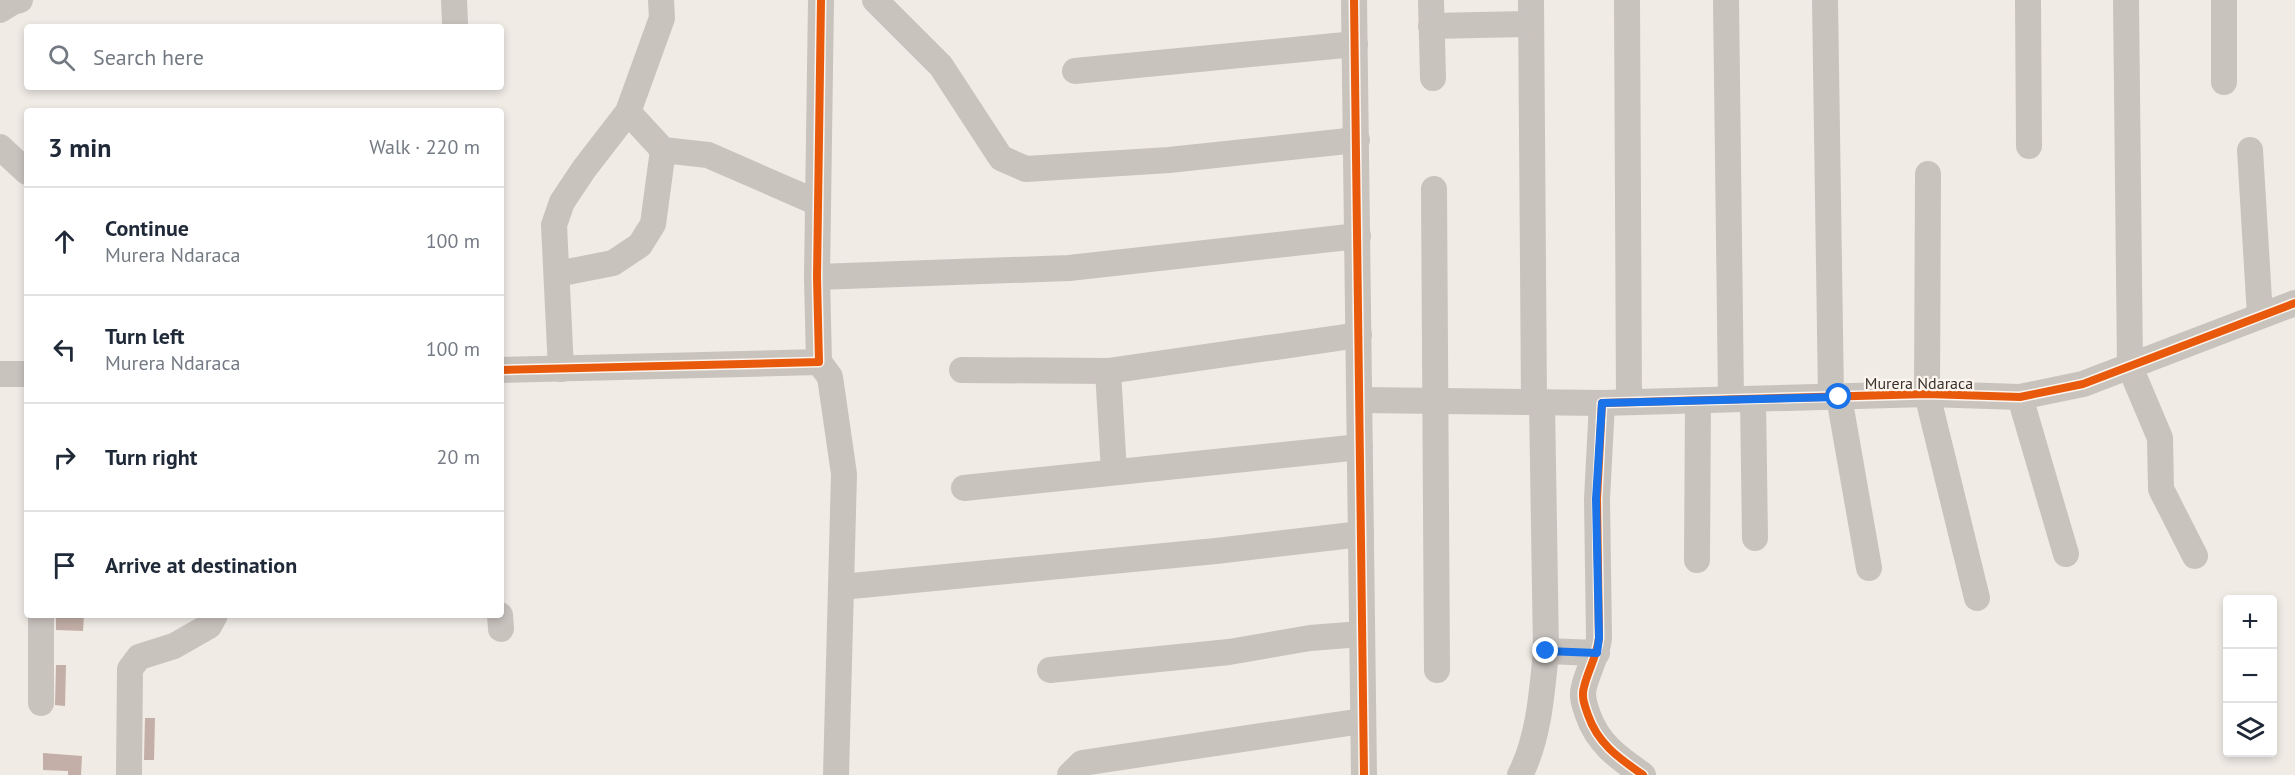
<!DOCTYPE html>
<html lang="en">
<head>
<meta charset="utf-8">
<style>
	:root { --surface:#fff; --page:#f2f2f3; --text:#1f2937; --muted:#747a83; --line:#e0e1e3 }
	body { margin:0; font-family:"PT Sans",sans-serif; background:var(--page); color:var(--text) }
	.controls { position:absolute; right:18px; bottom:18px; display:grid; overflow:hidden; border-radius:6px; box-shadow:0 3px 9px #0003 }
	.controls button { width:54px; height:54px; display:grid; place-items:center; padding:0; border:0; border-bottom:2px solid var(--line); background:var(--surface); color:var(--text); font:30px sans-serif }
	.stop { position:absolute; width:18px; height:18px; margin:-14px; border:4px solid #1a73e8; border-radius:50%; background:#fff }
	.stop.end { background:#1a73e8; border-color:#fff; box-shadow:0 2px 6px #0008 }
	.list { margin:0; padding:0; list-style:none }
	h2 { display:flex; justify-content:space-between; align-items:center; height:78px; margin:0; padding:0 24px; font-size:26px }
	h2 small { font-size:20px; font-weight:400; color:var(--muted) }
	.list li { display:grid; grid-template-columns:39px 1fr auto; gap:18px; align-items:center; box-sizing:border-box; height:108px; padding:0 24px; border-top:2px solid var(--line) }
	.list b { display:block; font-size:22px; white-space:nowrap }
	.list p { margin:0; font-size:20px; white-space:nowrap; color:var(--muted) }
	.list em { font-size:20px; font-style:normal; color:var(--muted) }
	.icon { flex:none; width:33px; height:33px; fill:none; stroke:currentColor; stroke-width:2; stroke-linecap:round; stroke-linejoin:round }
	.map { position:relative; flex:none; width:2295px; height:775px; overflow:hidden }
	.search { position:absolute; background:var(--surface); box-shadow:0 3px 9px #0003; left:24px; top:24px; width:480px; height:66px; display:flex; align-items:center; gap:15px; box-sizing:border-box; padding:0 21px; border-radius:6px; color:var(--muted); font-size:22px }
	.panel { position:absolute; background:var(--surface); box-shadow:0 3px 9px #0003; left:24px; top:108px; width:480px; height:510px; border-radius:6px }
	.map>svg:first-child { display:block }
	.building { fill:#c3afa7 }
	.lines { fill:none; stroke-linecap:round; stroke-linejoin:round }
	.minor { stroke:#c9c3be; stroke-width:26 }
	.cycleway-casing { stroke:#fbf5ee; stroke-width:11 }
	.cycleway { stroke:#e8590c; stroke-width:8 }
	.route { stroke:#1a73e8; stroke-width:8 }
	.labels { text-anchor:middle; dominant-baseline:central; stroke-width:4.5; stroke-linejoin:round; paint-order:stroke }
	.street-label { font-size:16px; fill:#3b302b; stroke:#fbf5ee }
</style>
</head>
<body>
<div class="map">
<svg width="2295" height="775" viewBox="0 0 2295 775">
	<rect width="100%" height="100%" fill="#f0ebe5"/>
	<g class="building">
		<polygon points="56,615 84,615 83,631 56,630"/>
		<polygon points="56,665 66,665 65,706 55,705"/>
		<polygon points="145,718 155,718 154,760 144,760"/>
		<polygon points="43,753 82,756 81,775 68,775 68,771 43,770"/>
	</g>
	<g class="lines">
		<g class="minor">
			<polyline points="454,0 455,22"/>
			<polyline points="875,0 941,66 1001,158 1026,169 1169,160 1357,140"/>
			<polyline points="1354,0 1364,775"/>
			<polyline points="1431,0 1433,78"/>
			<polyline points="1531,0 1534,402"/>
			<polyline points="1627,0 1629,402"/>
			<polyline points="1726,0 1731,399"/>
			<polyline points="1825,0 1831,397"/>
			<polyline points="2028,0 2029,146"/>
			<polyline points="2126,0 2130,367 2160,438 2161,489 2195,556"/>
			<polyline points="2224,0 2224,82"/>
			<polyline points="0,10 13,2 20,0"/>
			<polyline points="1431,26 1531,24"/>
			<polyline points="1075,71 1355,44"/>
			<polyline points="628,112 663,150 708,155 818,203"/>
			<polyline points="0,147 27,172"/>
			<polyline points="2250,150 2260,316"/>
			<polyline points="1928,174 1927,394 1977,598"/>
			<polyline points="1434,189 1437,670"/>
			<polyline points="557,274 613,263 640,245 653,224 663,150"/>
			<polyline points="817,277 1069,268 1358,236"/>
			<polyline points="819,362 830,377 844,474 836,775"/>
			<polyline points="561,369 554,225 562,202 584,169 628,112 662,18 661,0"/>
			<polyline points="501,370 819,362 817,277 821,0"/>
			<polyline points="962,370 1108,371 1359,335"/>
			<polyline points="1108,371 1114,472"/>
			<polyline points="0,374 27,374"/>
			<polyline points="1839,397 1869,568"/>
			<polyline points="2020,397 2066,554"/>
			<polyline points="1753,399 1755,538"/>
			<polyline points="1360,400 1602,403"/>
			<polyline points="1542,402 1546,651 1597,653"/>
			<polyline points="964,488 1360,447"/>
			<polyline points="1697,560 1698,401"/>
			<polyline points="841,587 1216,551 1361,534"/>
			<polyline points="41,615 41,703"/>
			<polyline points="500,615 501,629"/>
			<polyline points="1050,670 1229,652 1310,638 1361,634"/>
			<polyline points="129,775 130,669 139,657 174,646 209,626 215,615"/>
			<polyline points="1070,775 1082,763 1362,721"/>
			<path d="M1520,775C1539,738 1542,692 1546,651"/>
			<path d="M1643,775C1619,758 1598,744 1588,715C1585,706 1581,697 1584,687C1588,670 1597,656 1599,638L1597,499L1602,403L1927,394L2020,397L2083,384L2295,303"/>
		</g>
		<g class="cycleway-casing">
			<g id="cycleway">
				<polyline points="1354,0 1364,775"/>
				<polyline points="501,370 819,362 817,277 821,0"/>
				<path d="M1643,775C1619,758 1598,744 1588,715C1585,706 1581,697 1584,687C1588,670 1597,656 1599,638L1597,499L1602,403L1927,394L2020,397L2083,384L2295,303"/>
			</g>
		</g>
		<use href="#cycleway" class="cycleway"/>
	</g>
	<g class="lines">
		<polyline class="route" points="1546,651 1597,653 1599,638 1596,499 1602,403 1839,397"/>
	</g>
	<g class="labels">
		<g class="street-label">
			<text x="1919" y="383">Murera Ndaraca</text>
		</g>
	</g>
</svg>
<div class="controls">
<button>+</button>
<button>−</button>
<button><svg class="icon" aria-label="layers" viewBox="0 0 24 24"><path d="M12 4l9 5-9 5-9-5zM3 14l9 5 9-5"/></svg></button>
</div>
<div class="stop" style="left:1839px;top:397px"></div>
<div class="stop end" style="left:1546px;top:651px"></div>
<div class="search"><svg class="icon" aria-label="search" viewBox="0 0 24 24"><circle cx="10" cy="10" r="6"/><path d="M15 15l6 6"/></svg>Search here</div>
<section class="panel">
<h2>3 min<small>Walk · 220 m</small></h2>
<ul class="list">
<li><svg class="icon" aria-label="ahead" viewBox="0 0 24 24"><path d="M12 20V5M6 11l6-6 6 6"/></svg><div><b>Continue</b><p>Murera Ndaraca</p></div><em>100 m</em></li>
<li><svg class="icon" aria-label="left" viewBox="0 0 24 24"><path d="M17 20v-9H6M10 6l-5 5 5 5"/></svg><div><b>Turn left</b><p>Murera Ndaraca</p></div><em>100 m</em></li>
<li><svg class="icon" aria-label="right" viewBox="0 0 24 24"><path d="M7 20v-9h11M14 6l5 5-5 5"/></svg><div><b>Turn right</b></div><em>20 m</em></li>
<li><svg class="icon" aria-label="arrive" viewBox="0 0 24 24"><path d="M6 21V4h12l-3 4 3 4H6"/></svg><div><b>Arrive at destination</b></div></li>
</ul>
</section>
</div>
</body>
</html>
